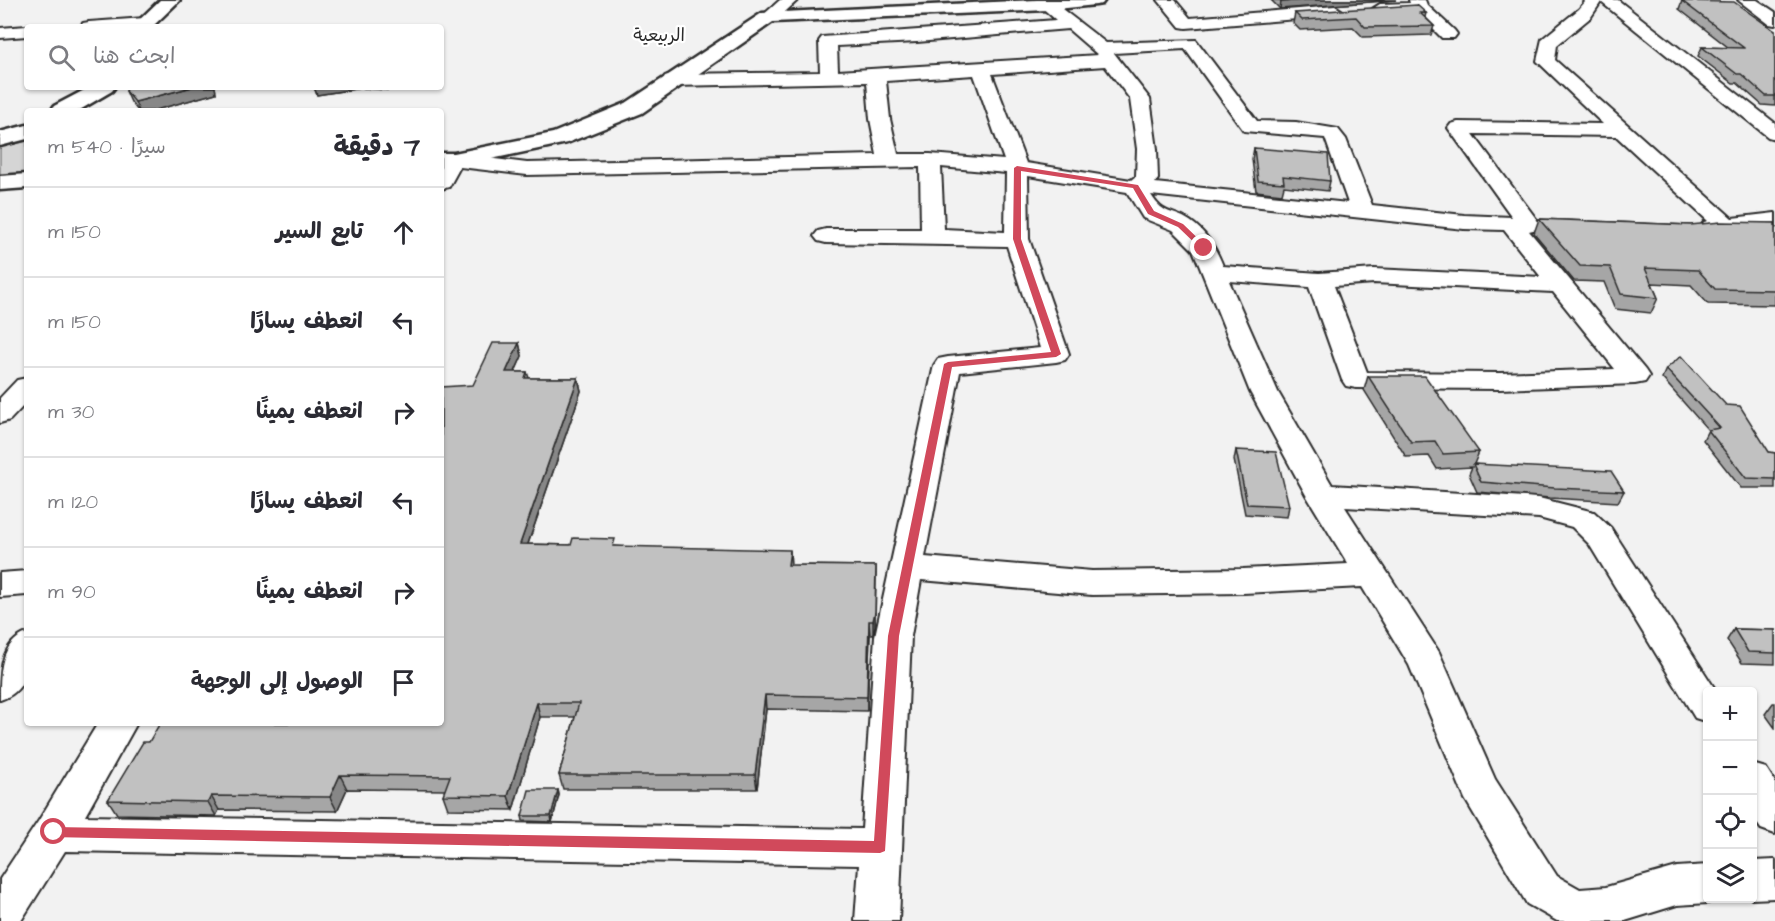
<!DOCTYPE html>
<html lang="ar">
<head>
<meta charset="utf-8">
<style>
	:root { --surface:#fff; --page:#f2f2f3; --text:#2b2b33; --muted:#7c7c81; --line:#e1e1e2 }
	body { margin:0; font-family:"Architects Daughter","Playpen Sans Arabic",sans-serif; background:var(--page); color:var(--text); direction:rtl }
	.controls { position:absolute; right:18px; bottom:18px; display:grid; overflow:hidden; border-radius:6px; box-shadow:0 2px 4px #0004 }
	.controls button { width:54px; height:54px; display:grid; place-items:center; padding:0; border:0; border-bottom:2px solid var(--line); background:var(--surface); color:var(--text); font:30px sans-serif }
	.stop { position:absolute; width:18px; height:18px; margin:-14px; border:4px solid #d1495b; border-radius:50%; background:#fff }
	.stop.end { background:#d1495b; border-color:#fff; box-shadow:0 2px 6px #0008 }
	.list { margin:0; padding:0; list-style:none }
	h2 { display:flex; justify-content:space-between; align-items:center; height:78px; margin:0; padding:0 24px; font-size:26px }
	h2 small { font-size:20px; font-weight:400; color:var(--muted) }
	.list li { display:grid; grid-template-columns:39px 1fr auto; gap:18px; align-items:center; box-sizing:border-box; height:90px; padding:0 24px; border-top:2px solid var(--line) }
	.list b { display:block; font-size:22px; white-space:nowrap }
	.list em { font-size:20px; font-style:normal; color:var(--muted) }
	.icon { flex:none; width:33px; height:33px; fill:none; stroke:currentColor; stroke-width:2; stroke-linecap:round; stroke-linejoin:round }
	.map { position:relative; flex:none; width:1775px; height:921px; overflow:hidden; direction:ltr }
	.search { position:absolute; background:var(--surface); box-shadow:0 2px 4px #0004; left:24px; top:24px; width:420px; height:66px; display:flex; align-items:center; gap:15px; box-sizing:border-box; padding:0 21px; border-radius:6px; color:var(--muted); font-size:22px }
	.panel { position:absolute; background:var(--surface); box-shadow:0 2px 4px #0004; left:24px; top:108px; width:420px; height:618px; border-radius:6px; direction:rtl }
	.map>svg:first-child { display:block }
	.green { fill:#d5d5d5; stroke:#808080; stroke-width:1.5 }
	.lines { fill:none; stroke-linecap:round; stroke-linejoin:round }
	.minor-casing { stroke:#2b2b2b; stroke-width:4 }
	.tertiary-casing { stroke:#2b2b2b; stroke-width:5 }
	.primary-casing { stroke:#2b2b2b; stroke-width:5 }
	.minor { fill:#fff; fill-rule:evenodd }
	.tertiary { fill:#fff; fill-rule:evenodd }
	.primary { fill:#fff; fill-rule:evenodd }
	.wall { fill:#a6a6a6; stroke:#2b2b2b; stroke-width:1.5 }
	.shaded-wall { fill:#878787; stroke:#2b2b2b; stroke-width:1.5 }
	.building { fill:#c1c1c1; stroke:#2b2b2b; stroke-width:1.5 }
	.route { fill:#d1495b }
	.labels { text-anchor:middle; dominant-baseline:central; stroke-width:4.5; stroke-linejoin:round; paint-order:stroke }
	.far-quarter-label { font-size:18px; fill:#2b2b2b; stroke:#fff }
</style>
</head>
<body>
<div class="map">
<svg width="1775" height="921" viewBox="0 0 1775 921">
	<rect width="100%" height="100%" fill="#f2f2f2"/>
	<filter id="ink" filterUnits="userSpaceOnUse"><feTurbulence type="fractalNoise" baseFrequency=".0167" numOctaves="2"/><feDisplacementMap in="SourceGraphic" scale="12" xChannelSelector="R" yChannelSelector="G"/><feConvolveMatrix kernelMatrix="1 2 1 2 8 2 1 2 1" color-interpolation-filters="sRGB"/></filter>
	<g filter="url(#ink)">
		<polygon class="green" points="27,141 27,176 0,178 0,147"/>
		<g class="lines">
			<g class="minor-casing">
				<g id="minor">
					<polygon points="780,0 798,0 775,21 763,21 761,17"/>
					<path d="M1047,0L1053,2L1106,43L1196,40L1257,121L1296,122L1338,129L1346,139L1372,205L1464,215L1512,217L1448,128L1451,124L1458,122L1603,124L1537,61L1542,39L1579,9L1585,2L1584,0H1618L1775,123V139L1768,137L1601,2L1591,17L1557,45L1555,60L1732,218L1775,213V227L1727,233L1704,232L1700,227L1704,222L1708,221L1616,136L1473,134L1540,224L1537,229L1529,231L1645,370L1649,376L1645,382L1635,384L1500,389L1356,388L1346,386L1342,380L1309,287L1229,281L1278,392L1332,485L1539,498L1594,512L1611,528L1717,692H1708V722L1695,718L1589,544L1572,527L1539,518L1345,507L1439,652L1495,779L1557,876L1580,889L1606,887L1677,867L1708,865V898H1720L1708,903L1677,905L1625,921H1557L1527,904L1465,799L1409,665L1362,587L1243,593L1092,595L921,580L911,636L899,921H855L859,865L65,851L21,921H0V879L39,820L98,723H137L85,816L862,829L875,636L934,365L938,359L948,357L1040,348L1007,246L826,243L818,241L814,236L818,231L826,229H921L920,167L527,175L460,167L449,187L441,189V164L447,156L454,154L527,163L877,155L870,119L867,82L672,86L665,84L663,80L665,76L672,74L820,72L819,41L822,37L1056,20L1039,5ZM1068,29L1098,55L838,71L837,46L917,42ZM1185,49L1244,131L1325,138L1348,203L1155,183L1158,179L1157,149L1150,99L1114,53ZM1105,66L1130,99L1137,149L1136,176L1131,180L1026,163L992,74ZM974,75L1004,160L930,154H898L890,119L886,81ZM941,167L1006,173L1005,232L944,229ZM1028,176L1127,192L1143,218L1173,230L1193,250L1250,392L1306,495L1348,564L1243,569L1092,571L925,557L960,372L1056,362L1065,360L1069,354L1029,239ZM1151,195L1464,229L1504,230L1541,277L1374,269L1319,273L1223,266C1216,248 1206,232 1190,221C1172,209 1165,217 1151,195ZM1374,283L1553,292L1615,369L1500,373L1367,372L1334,286Z"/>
					<polygon points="1158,0 1175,0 1190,18 1335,6 1343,11 1335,16 1186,28 1180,27"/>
					<polygon points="1409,0 1425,0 1427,5 1454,30 1457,34 1454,38 1442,38 1416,12 1380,14 1372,9 1380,4 1410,3"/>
					<polygon points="1738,0 1757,0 1775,12 1775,25 1769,24"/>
					<polygon points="145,18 151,19 153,23 151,27 80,27 83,23 89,22"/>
					<polygon points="27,26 32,27 27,27 27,36 0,38 0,28"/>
					<polygon points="27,378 27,402 10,420 0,423 0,398 17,380"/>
					<polygon points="27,571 27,595 0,597 0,573"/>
					<path d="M27,633C27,661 32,690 0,700C0,672 0,643 27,633Z"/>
					<polygon points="1752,764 1766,768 1775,782 1775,834 1761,829 1752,816"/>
					<polygon points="1775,860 1775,898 1752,899 1751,898 1752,861"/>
				</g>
			</g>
			<g class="tertiary-casing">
				<polygon id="tertiary" points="1037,0 1105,0 1102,4 1096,5 1047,10 773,22 642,113 567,143 454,167 441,167 441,153 454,153 553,133 626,103 762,13"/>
			</g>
			<g class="primary-casing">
				<g id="primary">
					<polygon points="160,0 180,0 152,27 132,27"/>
					<polygon points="90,87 115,87 112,91 78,111 51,111 54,106"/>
					<polygon points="27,125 27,139 0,146 0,132"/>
					<polygon points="27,174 27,188 0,190 0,176"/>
				</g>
			</g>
			<use href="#minor" class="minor"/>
			<use href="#tertiary" class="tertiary"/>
			<use href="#primary" class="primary"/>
		</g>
		<g class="wall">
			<polygon points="1271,0 1396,0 1280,9"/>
			<polygon points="1682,1 1775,31 1775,106 1762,105 1737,83 1733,83 1698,56 1702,47 1729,48 1679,9"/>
			<polygon points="1295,13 1426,13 1425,17 1434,26 1431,35 1363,37 1353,27 1300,30 1293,23"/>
			<polygon points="128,87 215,87 216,93 152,111 138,111 131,102 126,91"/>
			<polygon points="314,87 397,87 387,90 361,88 317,95"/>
			<polygon points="1254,148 1330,181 1328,191 1284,186 1282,194 1256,191 1252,159"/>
			<polygon points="1539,219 1690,225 1775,223 1775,305 1708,304 1691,285 1652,283 1658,298 1651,313 1615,309 1604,282 1574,281 1534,233"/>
			<polygon points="519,343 522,356 515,372 527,372 529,378 578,378 581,391 528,544 616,546 791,565 876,566 875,626 873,635 870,635 867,711 766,709 757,789 563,789 559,775 575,717 540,717 513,810 448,809 443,795 445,790 347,789 337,811 219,810 216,816 117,814 108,800 149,742"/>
			<polygon points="1666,369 1769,452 1775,453 1775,488 1741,488 1703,440 1708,430 1662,378"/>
			<polygon points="1368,376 1479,452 1474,464 1624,491 1618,502 1550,498 1477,492 1469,474 1472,467 1437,469 1429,456 1406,457 1364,390"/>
			<polygon points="1236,450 1289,506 1287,517 1245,514 1234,460"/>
			<polygon points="1734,629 1775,630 1775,664 1742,663 1727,640"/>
			<polygon points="1773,703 1775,703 1775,728 1765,714"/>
			<polygon points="558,790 559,795 552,822 523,821 522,816"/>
		</g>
		<g class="shaded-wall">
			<polygon points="1305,0 1396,0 1280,9 1281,2"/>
			<polygon points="192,87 215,87 216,93 152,111 139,111 135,102"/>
			<polygon points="314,87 361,87 361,88 317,95"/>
			<polygon points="386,87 397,87 387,90"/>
			<polygon points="519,343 522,356 509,385 506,372"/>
			<polygon points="578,378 581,391 523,558 520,544"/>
			<polygon points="790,550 791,564 789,579 788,565"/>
			<polygon points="876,566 875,626 873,635 873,621"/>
			<polygon points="869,621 870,635 867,711 867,697"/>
			<polygon points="765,695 766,709 757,789 755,775"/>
			<polygon points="537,703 540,717 513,810 508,796"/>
			<polygon points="340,775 347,789 337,811 330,797"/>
			<polygon points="558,790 559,795 552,822 551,816"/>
			<polygon points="211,796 219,810 216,816 208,802"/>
		</g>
		<g class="building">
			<polygon points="1279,0 1305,0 1281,2"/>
			<polygon points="1682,1 1734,2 1775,31 1775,96 1766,96 1741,74 1737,74 1702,47 1744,48"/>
			<polygon points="1417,5 1426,13 1420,13 1434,26 1365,27 1356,17 1302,20 1295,13"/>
			<polygon points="128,87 192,87 135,102 126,91"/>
			<polygon points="1254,148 1328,154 1330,181 1283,176 1284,183 1258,181"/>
			<polygon points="1539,219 1690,225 1721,222 1775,223 1775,290 1715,289 1698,270 1645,268 1658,298 1621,294 1610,267 1580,266"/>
			<polygon points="493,343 519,343 506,372 527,372 525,378 578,378 520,544 571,545 573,538 615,539 613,546 790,550 788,565 876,566 875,612 873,621 869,621 867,697 765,695 755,775 559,775 579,703 537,703 508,796 443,795 450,776 340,775 330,797 211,796 208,802 108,800 143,742 149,742 160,723 441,723 441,387 473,385"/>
			<polygon points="1681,356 1726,405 1740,406 1769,452 1775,453 1775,479 1746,478 1708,430 1720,428 1666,369"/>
			<polygon points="1368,376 1425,376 1479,452 1443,454 1435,441 1411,442"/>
			<polygon points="1236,450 1276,452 1289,506 1247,504"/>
			<polygon points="1473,464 1611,471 1624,491 1555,488 1481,482"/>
			<polygon points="1734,629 1775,630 1775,653 1748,652"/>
			<polygon points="529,790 558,790 551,816 522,816"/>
		</g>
	</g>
	<polygon class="route" points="1017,166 1138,185 1154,211 1183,224 1208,248 1202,250 1178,227 1148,214 1133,188 1021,171 1021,239 1061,354 1056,357 952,367 899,636 885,851 880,853 49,837 47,832 49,828 54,827 874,841 888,636 944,364 948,362 1051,352 1013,239 1014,168"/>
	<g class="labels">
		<g class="far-quarter-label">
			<text x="659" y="35">الربيعية</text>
		</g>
	</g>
</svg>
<div class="controls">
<button>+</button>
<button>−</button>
<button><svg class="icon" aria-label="locate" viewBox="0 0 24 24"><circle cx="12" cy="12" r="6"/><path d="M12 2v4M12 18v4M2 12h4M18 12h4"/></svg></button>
<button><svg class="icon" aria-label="layers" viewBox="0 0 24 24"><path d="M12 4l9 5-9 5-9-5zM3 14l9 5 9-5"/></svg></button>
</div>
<div class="stop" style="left:54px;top:832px"></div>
<div class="stop end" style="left:1204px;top:248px"></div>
<div class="search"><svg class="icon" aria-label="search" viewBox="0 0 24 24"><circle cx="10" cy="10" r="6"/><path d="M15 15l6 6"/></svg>ابحث هنا</div>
<section class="panel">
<h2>7 دقيقة<small>سيرًا · 540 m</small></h2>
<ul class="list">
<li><svg class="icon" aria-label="ahead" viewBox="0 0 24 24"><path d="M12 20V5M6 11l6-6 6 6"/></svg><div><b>تابع السير</b></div><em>150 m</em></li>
<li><svg class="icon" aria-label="left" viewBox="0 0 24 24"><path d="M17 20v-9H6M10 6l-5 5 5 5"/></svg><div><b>انعطف يسارًا</b></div><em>150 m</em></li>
<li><svg class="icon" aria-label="right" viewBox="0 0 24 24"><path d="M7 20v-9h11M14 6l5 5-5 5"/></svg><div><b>انعطف يمينًا</b></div><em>30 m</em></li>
<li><svg class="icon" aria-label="left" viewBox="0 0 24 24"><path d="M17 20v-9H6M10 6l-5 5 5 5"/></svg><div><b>انعطف يسارًا</b></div><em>120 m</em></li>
<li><svg class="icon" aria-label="right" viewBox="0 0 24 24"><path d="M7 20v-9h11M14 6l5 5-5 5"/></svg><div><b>انعطف يمينًا</b></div><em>90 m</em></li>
<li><svg class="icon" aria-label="arrive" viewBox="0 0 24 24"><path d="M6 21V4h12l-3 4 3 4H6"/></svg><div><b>الوصول إلى الوجهة</b></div></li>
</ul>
</section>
</div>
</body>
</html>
